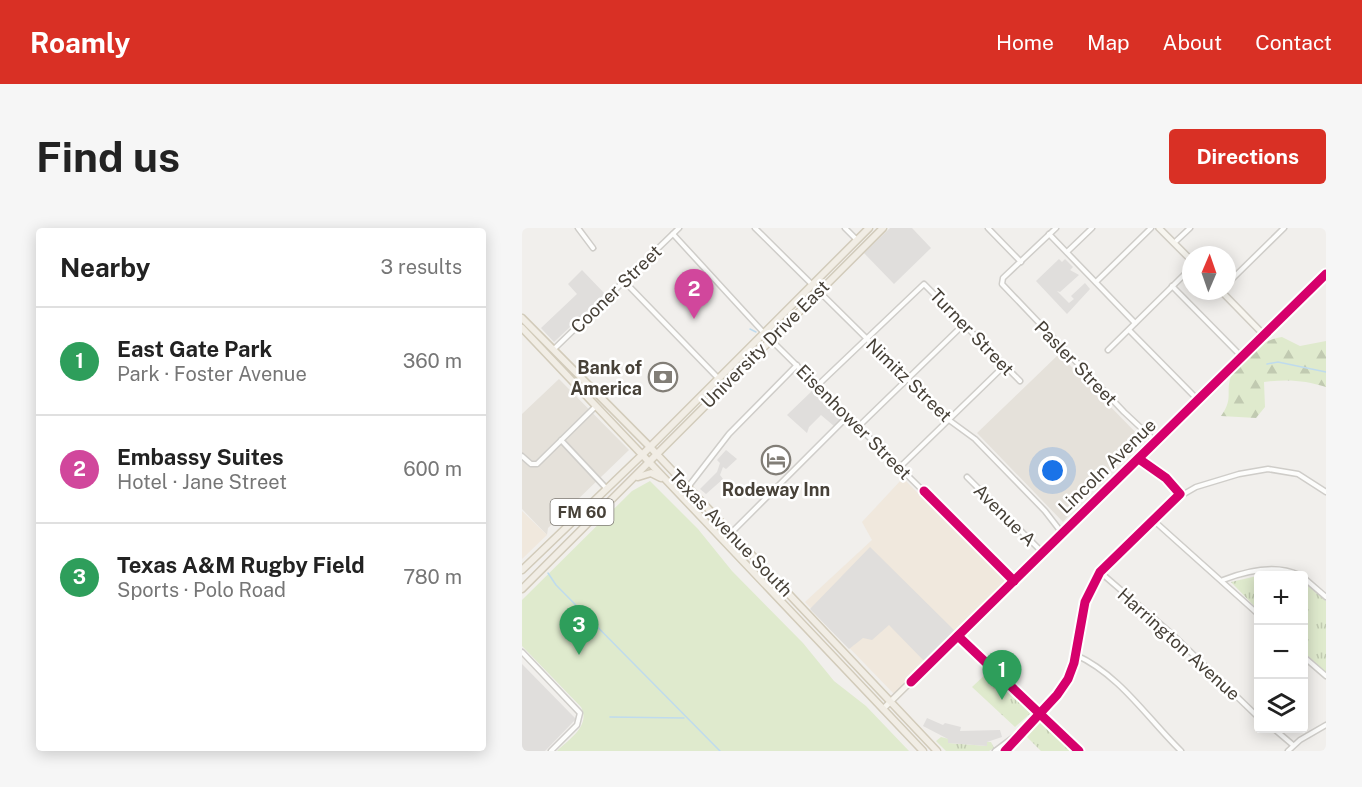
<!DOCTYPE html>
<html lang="en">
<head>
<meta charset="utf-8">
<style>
	:root { --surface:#fff; --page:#f6f6f6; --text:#222; --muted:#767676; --line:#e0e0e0; --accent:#d93025 }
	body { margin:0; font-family:"Public Sans",sans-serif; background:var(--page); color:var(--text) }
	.controls { position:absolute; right:18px; bottom:18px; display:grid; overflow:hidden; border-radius:6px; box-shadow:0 3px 15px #0003 }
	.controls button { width:54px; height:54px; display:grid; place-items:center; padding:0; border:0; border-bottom:2px solid var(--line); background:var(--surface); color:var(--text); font:30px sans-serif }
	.compass { position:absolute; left:660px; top:18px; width:54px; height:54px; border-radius:50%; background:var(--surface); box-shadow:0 3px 15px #0003; rotate:2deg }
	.you { position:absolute; left:531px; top:243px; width:21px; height:21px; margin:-15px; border:4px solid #fff; border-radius:50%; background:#1a73e8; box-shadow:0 0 0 9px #1a73e833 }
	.badge { display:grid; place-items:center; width:39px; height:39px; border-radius:50%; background:var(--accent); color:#fff; font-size:20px; font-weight:700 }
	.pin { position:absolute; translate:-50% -50px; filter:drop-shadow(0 2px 3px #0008) }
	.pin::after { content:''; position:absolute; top:32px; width:21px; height:18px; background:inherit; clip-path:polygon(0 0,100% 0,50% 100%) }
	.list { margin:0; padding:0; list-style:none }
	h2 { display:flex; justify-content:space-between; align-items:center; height:78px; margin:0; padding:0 24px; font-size:26px }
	h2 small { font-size:20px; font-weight:400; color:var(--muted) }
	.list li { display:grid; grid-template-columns:39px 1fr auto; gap:18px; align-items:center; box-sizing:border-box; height:108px; padding:0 24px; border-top:2px solid var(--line) }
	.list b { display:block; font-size:22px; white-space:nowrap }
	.list p { margin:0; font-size:20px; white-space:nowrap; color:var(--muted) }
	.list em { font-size:20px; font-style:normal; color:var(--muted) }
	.icon { flex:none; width:33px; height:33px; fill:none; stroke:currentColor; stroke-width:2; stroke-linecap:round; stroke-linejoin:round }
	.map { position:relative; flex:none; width:804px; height:523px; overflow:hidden; border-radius:6px }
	header { display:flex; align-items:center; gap:36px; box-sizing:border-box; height:84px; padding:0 30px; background:var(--accent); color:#fff }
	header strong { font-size:28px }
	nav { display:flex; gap:33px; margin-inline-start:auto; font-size:21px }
	.intro { display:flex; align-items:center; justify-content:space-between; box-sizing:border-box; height:144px; padding:0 36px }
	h1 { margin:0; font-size:42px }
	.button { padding:15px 27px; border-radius:6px; background:var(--accent); color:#fff; font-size:21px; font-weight:700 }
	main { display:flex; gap:36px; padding:0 36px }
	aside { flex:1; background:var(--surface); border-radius:6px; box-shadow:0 3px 15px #0003 }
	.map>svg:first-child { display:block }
	.residential { fill:#e5e1da }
	.commercial { fill:#f0e8dd }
	.green { fill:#dfeacd }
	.forest { fill:url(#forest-firs) }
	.park { fill:url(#park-tufts) }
	.parking { fill:#e0dedc }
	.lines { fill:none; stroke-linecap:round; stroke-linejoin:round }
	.stream { stroke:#bfdbed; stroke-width:1.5 }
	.street-casing { stroke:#cfcdc9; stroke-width:7 }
	.secondary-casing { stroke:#d0ccc3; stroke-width:8 }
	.primary-casing { stroke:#d2cbba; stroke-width:9 }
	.street { stroke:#fdfdfc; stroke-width:4 }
	.secondary { stroke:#f7f5ef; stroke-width:5 }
	.primary { stroke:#f1ede5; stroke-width:6 }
	.cycleway-casing { stroke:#fff; stroke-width:13 }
	.cycleway { stroke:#d6006c; stroke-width:9 }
	.labels { text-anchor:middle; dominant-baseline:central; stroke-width:5; stroke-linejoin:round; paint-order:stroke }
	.shield { fill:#fff; stroke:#7e7a74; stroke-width:1.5 }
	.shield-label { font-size:16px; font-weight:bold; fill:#474138 }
	.street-label { font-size:18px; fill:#474138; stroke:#fff }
	.poi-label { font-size:18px; font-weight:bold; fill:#474138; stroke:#fff; text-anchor:end }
</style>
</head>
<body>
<header>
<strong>Roamly</strong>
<nav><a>Home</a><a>Map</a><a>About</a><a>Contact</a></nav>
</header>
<div class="intro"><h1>Find us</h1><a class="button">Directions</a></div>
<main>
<aside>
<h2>Nearby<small>3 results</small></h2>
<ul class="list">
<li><span class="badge" style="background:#2e9e5b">1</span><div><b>East Gate Park</b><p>Park · Foster Avenue</p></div><em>360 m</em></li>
<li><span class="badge" style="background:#d1479c">2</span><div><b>Embassy Suites</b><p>Hotel · Jane Street</p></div><em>600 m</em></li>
<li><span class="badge" style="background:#2e9e5b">3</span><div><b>Texas A&amp;M Rugby Field</b><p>Sports · Polo Road</p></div><em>780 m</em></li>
</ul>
</aside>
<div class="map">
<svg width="804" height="523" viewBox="0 0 804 523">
	<defs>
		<pattern id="forest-firs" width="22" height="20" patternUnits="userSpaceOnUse" patternTransform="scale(1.5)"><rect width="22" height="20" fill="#dfeacd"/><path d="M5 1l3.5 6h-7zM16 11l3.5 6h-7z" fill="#c1cab1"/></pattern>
		<pattern id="park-tufts" width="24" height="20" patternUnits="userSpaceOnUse" patternTransform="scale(1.5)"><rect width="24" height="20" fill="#dfeacd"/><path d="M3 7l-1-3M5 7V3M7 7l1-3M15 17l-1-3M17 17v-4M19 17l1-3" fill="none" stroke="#c1cab1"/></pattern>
	</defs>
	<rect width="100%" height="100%" fill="#f1efec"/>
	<g class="residential">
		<polygon points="537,126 622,213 579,251 541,294 455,205"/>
		<polygon points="37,151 107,222 26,300 25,307 0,281 0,186"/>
	</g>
	<g class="commercial">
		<polygon points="381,250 484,354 372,466 283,374 350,312 340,294"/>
		<polygon points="0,283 25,307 0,331"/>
	</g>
	<path class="green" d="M128,253L176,301L210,343L281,415L312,453L344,478L387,523H35C47,511 69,498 59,479L0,418V372L110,263Z"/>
	<path class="forest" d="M760,109L778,118L804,113V159C783,152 764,151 742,154L743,179L734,190L699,188C712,170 703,165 709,148C716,128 740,112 760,109Z"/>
	<g class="park">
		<polygon points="752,344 769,347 736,347 736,382 709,354"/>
		<polygon points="782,354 804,373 804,445 782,424"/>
		<polygon points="467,443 510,484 493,499 450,459"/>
		<polygon points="517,492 552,522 552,523 519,523 503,507"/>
		<polygon points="419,509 427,511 426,515 465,518 464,514 469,514 472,520 467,523 424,523 414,513"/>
	</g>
	<g class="parking">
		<polygon points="368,0 390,0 409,20 372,56 342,25"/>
		<polygon points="537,31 540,34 543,31 551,39 548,42 557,47 538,64 535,63 547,75 552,71 549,68 563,55 568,61 545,86 514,53"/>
		<polygon points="60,42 83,66 32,114 19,100 55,66 46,56"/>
		<polygon points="291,162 320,190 312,198 299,187 287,199 285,205 265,187"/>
		<polygon points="204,222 215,231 204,241 201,239 198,247 201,251 184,266 178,261 195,244 198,235 195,232"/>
		<polygon points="348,319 437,407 406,437 367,397 350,412 341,410 327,421 288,381"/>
		<polygon points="0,436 54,491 23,523 0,523"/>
		<polygon points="405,490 421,497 423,495 439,499 438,503 478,502 480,509 465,514 465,518 426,515 426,511 401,498"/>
	</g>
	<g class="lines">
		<g class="stream">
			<polyline points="228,101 234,104"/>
			<polyline points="745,136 756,134 804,144"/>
			<polyline points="26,345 34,357 198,523"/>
			<polyline points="88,489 162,490"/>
		</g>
		<g class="street-casing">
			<g id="street">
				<polyline points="56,0 71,20"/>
				<polyline points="233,0 427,192 453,211 489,248 523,283 540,305"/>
				<polyline points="323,0 335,12"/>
				<polyline points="466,0 499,34"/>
				<polyline points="534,0 481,50 480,56 602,184 633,213"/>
				<polyline points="151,6 241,104"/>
				<polyline points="527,6 613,95"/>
				<polyline points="652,15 668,0"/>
				<polyline points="545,24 570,0"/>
				<polyline points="102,53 195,149"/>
				<polyline points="574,54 629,0"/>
				<polyline points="705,56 762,0"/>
				<polyline points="650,58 720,129"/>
				<polyline points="607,102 676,172"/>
				<polyline points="248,111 492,353"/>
				<polyline points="32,121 157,0"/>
				<polyline points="586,122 669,40"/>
				<polyline points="296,157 402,56 498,153"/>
				<polyline points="337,198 441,97"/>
				<polyline points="39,212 84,260"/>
				<polyline points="0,228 9,236 15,236 74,178"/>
				<polyline points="617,231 644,250 658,266"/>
				<polyline points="378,239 482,138"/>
				<polyline points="445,249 521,325"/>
				<polyline points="166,259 207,206 275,137"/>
				<polyline points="630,291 736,386"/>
				<polyline points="209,305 326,188"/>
				<polyline points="578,344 651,407 736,489"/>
				<polyline points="782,350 804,369"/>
				<path d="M701,352C724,343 754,336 777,347"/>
				<polyline points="436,408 557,523"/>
				<polyline points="0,424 58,485 55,497 29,523"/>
				<path d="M554,427C598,447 626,491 659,523"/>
				<polyline points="782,429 804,448"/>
				<polyline points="751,500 771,517"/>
				<polyline points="473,523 497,505"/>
				<polyline points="483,523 535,467 546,451 552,435 563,374 578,344 648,274 674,259 717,246 746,241 776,246 804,264"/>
				<polyline points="766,523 778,512 804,497"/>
			</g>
		</g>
		<g class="secondary-casing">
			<g id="secondary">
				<polyline points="637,0 669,32"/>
				<polyline points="699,63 742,107"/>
				<polyline points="361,481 804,46"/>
			</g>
		</g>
		<g class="primary-casing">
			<g id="primary">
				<polyline points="0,90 128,219 415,523"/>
				<polyline points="0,100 401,523"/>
				<polyline points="116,249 129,245 139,250"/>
				<polyline points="0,342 121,226 347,0"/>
				<polyline points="0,361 361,0"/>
			</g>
		</g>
		<use href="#street" class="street"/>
		<use href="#secondary" class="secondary"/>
		<use href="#primary" class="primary"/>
		<g class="cycleway-casing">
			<g id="cycleway">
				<polyline points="402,263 492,353"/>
				<polyline points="436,408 557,523"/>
				<polyline points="389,454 804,46"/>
				<polyline points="483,523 535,467 546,451 552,435 563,374 578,344 658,266 644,250 617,231"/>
			</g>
		</g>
		<use href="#cycleway" class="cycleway"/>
	</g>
	<defs>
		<g id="bank-ring" transform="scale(1.5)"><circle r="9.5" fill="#fff" stroke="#827e77" stroke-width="1.5"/><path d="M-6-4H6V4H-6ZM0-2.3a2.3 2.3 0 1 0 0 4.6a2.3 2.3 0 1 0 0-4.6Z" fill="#827e77"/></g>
		<g id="hotel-ring" transform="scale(1.5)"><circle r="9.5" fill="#fff" stroke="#827e77" stroke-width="1.5"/><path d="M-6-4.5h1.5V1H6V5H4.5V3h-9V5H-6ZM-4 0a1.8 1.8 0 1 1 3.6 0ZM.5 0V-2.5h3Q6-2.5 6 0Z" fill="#827e77"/></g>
	</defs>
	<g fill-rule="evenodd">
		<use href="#bank-ring" x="141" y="149"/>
		<use href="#hotel-ring" x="254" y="232"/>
	</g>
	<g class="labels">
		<rect class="shield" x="28.5" y="271" width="63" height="26" rx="4.5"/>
		<g class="shield-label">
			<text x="60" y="284">FM 60</text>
		</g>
		<g class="street-label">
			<text transform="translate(94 61) rotate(-44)">Cooner Street</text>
			<text transform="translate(450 104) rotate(46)">Turner Street</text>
			<text transform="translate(243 116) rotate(-45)">University Drive East</text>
			<text transform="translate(554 135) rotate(46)">Pasler Street</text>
			<text transform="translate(387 152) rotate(44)">Nimitz Street</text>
			<text transform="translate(332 194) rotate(45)">Eisenhower Street</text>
			<text transform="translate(585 238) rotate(-44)">Lincoln Avenue</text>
			<text transform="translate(483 287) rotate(45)">Avenue A</text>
			<text transform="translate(209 305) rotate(46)">Texas Avenue South</text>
			<text transform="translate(657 416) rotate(42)">Harrington Avenue</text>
		</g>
		<g class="poi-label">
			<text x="120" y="139">Bank of<tspan x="120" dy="21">America</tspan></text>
			<text x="254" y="261" text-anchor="middle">Rodeway Inn</text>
		</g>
	</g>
</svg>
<div class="controls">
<button>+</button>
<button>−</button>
<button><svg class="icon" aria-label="layers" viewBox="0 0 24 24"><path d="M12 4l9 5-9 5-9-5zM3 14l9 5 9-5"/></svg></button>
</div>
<svg class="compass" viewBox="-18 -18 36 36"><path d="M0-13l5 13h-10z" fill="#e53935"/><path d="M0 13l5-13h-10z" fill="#767676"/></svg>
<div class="you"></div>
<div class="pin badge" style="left:480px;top:472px;background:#2e9e5b">1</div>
<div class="pin badge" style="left:172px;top:91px;background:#d1479c">2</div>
<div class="pin badge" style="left:57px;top:427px;background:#2e9e5b">3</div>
</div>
</main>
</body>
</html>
